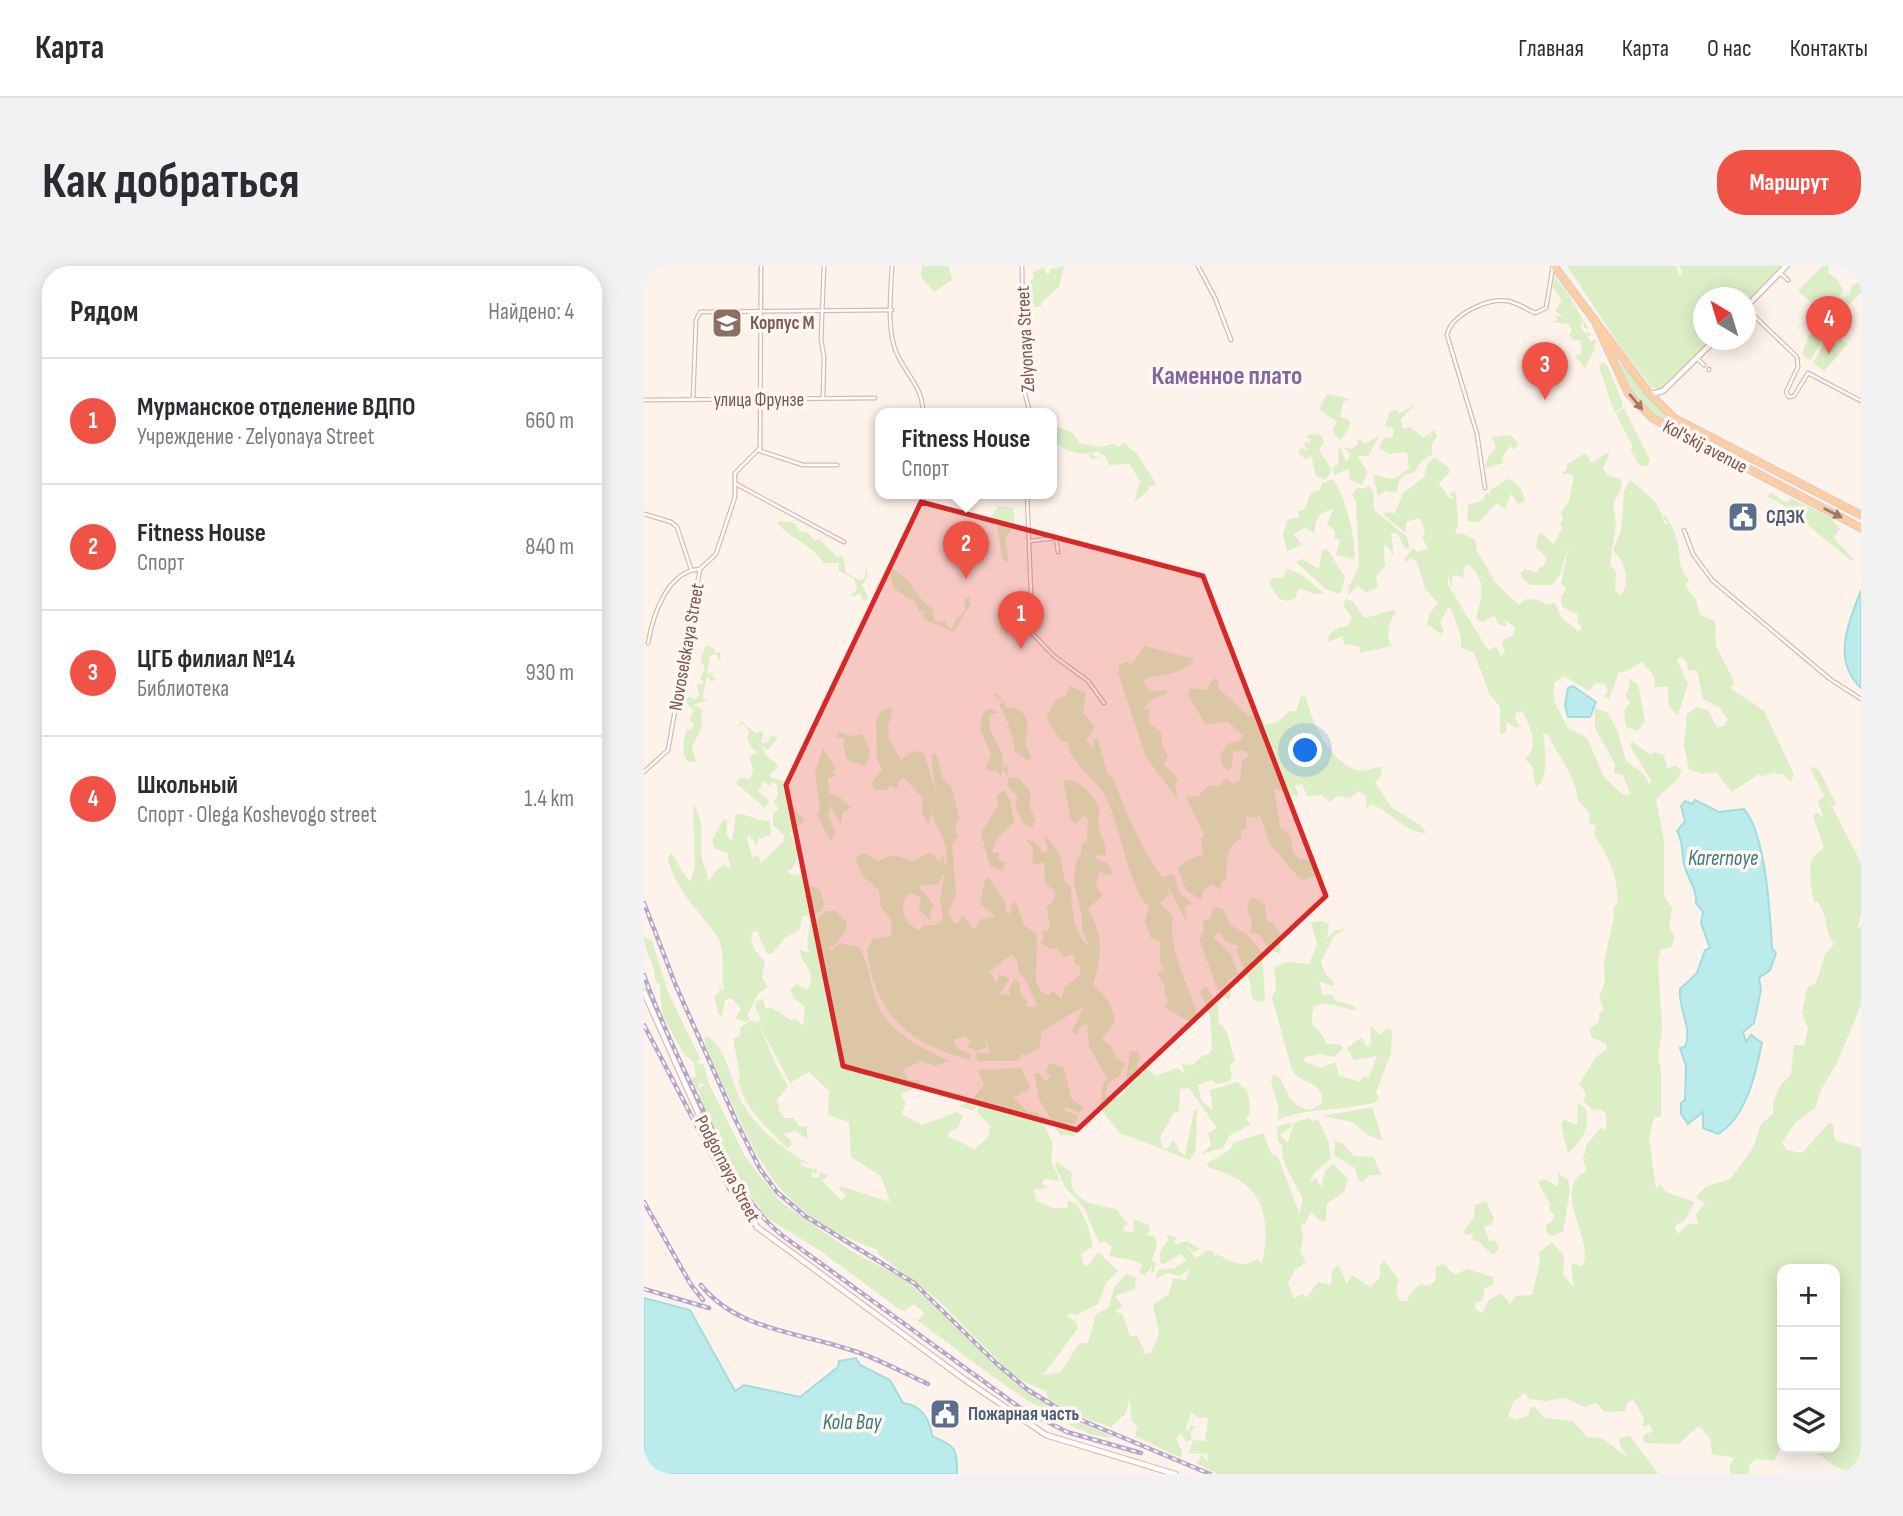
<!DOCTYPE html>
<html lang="ru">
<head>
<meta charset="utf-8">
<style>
	:root { --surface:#fff; --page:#f2f2f3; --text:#2b2b33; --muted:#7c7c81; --line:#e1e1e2; --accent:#f15246 }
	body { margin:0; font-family:"Sofia Sans Condensed",sans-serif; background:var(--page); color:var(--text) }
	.controls { position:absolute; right:21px; bottom:21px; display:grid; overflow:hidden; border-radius:14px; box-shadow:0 4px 18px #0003 }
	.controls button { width:63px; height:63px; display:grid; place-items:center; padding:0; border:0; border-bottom:2px solid var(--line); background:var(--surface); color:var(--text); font:35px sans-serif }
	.compass { position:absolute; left:1049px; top:21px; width:63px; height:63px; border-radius:50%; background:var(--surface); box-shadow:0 4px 18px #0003; rotate:322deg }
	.you { position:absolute; left:662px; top:485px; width:24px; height:24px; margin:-18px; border:5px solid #fff; border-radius:50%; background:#1a73e8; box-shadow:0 0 0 10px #1a73e833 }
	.badge { display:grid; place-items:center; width:46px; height:46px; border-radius:50%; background:var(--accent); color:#fff; font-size:23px; font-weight:700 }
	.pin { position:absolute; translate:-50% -58px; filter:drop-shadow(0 2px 4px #0008) }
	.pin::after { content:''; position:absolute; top:37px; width:24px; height:21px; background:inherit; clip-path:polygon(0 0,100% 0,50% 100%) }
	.popup { position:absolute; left:231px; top:142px; width:182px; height:91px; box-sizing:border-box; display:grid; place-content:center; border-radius:14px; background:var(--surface); filter:drop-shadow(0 2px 5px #0005); font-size:23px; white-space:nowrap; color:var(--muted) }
	.popup b { font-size:26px; color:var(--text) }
	.popup::after { content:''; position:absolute; left:50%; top:100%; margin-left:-14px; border:14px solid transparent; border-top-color:var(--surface) }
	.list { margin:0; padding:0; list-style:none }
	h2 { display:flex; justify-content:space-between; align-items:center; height:91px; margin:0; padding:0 28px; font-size:30px }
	h2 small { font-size:23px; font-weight:400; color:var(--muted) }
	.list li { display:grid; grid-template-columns:46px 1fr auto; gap:21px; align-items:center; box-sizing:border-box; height:126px; padding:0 28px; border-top:2px solid var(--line) }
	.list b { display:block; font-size:26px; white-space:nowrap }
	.list p { margin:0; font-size:23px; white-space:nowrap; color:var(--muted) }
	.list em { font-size:23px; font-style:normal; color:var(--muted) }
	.icon { flex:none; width:38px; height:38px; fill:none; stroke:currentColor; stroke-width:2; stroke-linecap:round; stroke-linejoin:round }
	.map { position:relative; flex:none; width:1217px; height:1208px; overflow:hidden; border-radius:28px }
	header { display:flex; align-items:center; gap:42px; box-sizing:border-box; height:98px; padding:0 35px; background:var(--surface); border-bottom:2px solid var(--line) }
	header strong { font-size:33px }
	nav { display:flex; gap:38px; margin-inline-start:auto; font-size:24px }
	.intro { display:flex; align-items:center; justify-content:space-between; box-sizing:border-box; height:168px; padding:0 42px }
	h1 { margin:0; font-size:49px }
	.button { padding:18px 32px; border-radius:28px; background:var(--accent); color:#fff; font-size:24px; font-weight:700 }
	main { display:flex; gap:42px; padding:0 42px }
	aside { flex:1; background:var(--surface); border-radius:28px; box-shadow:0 4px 18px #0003 }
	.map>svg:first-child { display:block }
	.green { fill:#dceec6; fill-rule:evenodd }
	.water { fill:#bbebea; stroke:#a1ddde; stroke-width:2 }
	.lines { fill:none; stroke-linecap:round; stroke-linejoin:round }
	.minor-casing { stroke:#d5bbb0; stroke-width:5 }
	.tertiary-casing { stroke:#d5bbb0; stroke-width:7 }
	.secondary-casing { stroke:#dabcb0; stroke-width:7 }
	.primary-casing { stroke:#dbcfcc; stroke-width:9 }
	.minor { stroke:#fff; stroke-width:2.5 }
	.tertiary { stroke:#fff; stroke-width:4.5 }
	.secondary { stroke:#fff; stroke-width:4.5 }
	.primary { stroke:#ffcda0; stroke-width:6 }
	.rail-casing { stroke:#b4a5cb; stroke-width:4.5 }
	.rail { stroke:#fff8f2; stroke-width:2; stroke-dasharray:5; stroke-linecap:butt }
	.oneway { fill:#a47864 }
	.marked { fill:#d62828; fill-opacity:0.2; stroke:#d62828; stroke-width:5; stroke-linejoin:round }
	.labels { text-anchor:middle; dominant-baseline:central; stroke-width:7; stroke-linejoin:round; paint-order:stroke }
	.education-label { font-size:19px; font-weight:bold; fill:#785e54; stroke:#fff8f2; text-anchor:start }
	.street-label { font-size:19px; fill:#7d544a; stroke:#fff8f2 }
	.service-label { font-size:19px; font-weight:bold; fill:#4e5e75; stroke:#fff8f2; text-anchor:start }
	.water-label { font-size:21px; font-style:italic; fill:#387a7b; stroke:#fff8f2 }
	.district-label { font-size:26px; font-weight:bold; fill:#83669f; stroke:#fff8f2 }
</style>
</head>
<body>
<header>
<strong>Карта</strong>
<nav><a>Главная</a><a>Карта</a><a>О нас</a><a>Контакты</a></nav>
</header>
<div class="intro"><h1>Как добраться</h1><a class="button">Маршрут</a></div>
<main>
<aside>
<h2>Рядом<small>Найдено: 4</small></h2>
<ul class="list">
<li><span class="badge">1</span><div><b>Мурманское отделение ВДПО</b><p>Учреждение · Zelyonaya Street</p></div><em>660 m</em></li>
<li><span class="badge">2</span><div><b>Fitness House</b><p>Спорт</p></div><em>840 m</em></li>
<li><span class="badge">3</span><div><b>ЦГБ филиал №14</b><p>Библиотека</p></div><em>930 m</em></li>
<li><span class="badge">4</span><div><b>Школьный</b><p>Спорт · Olega Koshevogo street</p></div><em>1.4 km</em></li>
</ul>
</aside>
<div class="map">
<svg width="1217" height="1208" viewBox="0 0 1217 1208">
	<rect width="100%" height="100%" fill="#fef3ea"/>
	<g class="green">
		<polygon points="278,0 305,0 308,14 290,26 277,11"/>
		<polygon points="420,0 415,21 397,37 397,41 390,41 385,17 390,11 389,6 399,1 404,9 407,3"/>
		<polygon points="923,0 1032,0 1036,11 1039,5 1034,0 1137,0 1102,37 1101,32 1059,32 1059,74 1066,74 1015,124 1008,121 976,80"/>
		<polygon points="1178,0 1185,0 1184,7 1194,14 1199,25 1196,31 1200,31 1206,27 1208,19 1217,16 1217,27 1202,41 1195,40 1184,51 1154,25"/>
		<path d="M910,11C927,28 932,43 945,63L940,62L939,55L936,61L941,67L946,66V70L942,69L947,76L950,73L952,75L951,80L948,77L951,82L941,102L931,90L938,87L936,74H929L925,69L928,65L925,58L908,56L913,54L912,49L919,51L911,45L918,35L908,21Z"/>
		<polygon points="1177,48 1186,56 1187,60 1167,93 1163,93 1158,88 1165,69 1178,61"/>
		<polygon points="1186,66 1204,78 1180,105 1169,97"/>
		<polygon points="959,96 964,101 979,138 977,143 970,146 955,100"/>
		<path d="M975,98H979L1011,138L1053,172C1026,158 973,134 975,98Z"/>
		<polygon points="683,128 706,133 699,136 696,151 705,154 706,160 696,175 688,164 693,156 675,143"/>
		<path d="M772,138L757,153L759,163L766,161L780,172L784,168L788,170L786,167L791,164L793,170L788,177V189L778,194L770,207C756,207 754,216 753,227L742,225L734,230L729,209L750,213L765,203L763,186L745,188L735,182L740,172L749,171V162L741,160L746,145L753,144L754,148Z"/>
		<polygon points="980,142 1006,194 1004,200 995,199 987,185 988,179 972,148"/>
		<path d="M408,160C422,164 429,163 435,177L457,181L470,178L474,181L480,177L493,188L513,219L504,220L505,224L490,237L496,215L485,198L465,199L461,190L453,185L446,188L455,192L446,193L445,187C434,190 416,183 408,173Z"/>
		<polygon points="666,168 677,169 680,175 675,184 688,204 681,214 672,209 667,189 662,194 654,187 656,182 663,184 656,170 660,177 666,176 667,173 661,172"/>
		<polygon points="866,169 875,177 870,184 866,180 857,193 860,197 841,202 844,191 852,182 848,171"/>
		<polygon points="735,170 724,190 713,190 724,206 718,219 705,213 705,202 690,210 689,201 694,198 695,179 702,196 707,188 698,181 708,183 714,178 715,172 720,178"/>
		<path d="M966,185L959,203L966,211L976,212C981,226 973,226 969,238L972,257L966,298L972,306L971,324L977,330C986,314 982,297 969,284L977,265L980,225L986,214C1013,236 1013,235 1021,258L1025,257L1019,253L1021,249C1027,259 1032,266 1034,279C1036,290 1034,304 1045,313L1041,320L1052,333L1056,349L1071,355L1072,380L1091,417L1086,422L1120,445L1150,508L1147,516L1139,508L1127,507L1118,511L1115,508L1088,526L1072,506L1059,508L1045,504L1040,479L1043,448L1052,441L1064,444L1073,462L1080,460L1084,454L1076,442L1059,433L1053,405L1044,404L1043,396L1037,390L1033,394L1044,418L1034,449L1025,441L1024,421H1011L1010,410L998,396L981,406H975L965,433L960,431L964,424L960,418L952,417L945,425L920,410L910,417V435L923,461L943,472L960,511L979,529L986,528L979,509L970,507L971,498L951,462V442L964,447L974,466L982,495L1000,508L1005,518L1008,516L986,480L988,476L1007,489L1010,486L1020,489L1023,502L1032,500L1038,504L1034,513L1012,533L1020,575V630L1028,642L1025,662L1031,670L1027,682L1017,683L1014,694L1018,763L1014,793L1017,802V848L1016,851H1010L1005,873L1012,923L1016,918L1022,926L1051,936L1041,954L1031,960L1034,968L1044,958H1054L1052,948L1061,937L1052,932C1062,916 1071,919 1086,913L1109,882L1117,858L1129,848V836L1136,820L1147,808L1150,779H1160L1164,763L1158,746L1163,722L1172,717L1181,689L1190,678C1179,662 1185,650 1173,635L1170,637C1168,623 1162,600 1171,589C1173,586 1177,585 1180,582L1169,550L1173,547L1180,552L1174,536L1180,529L1167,504L1169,501L1175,504L1192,538L1190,541L1185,535L1217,597V649L1213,663L1217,660V739L1193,797L1177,824L1171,842L1151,857L1138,877L1143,884L1158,887L1185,857L1189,859L1191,874L1217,882V1208C1200,1208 1181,1195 1169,1182H1191V1003H1138V1179L1130,1195L1113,1193L1105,1199V1208H1087L1085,1201L1090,1192L1068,1188L1066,1173L1057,1162L1053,1161L1035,1178L1000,1177L999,1170L1009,1165L1006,1159L998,1160L1000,1152L989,1133L983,1137L981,1145L961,1146L952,1137L941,1141L921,1132L901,1135L885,1133L881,1127L870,1135L864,1150L873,1154L885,1149L886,1142L890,1140L900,1152L929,1155L943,1171L958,1172L983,1191L975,1177L976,1172L986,1170L1014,1208H573L552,1197L558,1189L564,1196L563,1188L545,1187L549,1174L561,1175L564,1152H555L547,1146L542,1163L544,1165L546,1160H552L546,1166L548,1173L542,1176L537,1168L532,1173L538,1185L537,1192L491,1170L493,1160L487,1154L486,1131L482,1147L467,1161L436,1151L404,1133L402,1125L371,1112L292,1032L234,988V984C119,943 114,885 64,788L60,771H65C83,786 86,809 94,829C107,858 138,883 166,898L156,896L158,900L174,904L172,908L168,905V911L175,912V906L185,909L177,914L197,934L202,929L195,924L197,920L246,936L237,910L207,891L205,856L184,849L185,825L165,806L146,817L115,758L132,799L144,820L133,834L136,846L141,852H149L156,861L163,860V873L151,865L139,868L147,874V880L143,882C122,860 101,844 94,814L96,810L89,773L96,770V762L107,754L114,757L117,753L111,741L113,735L119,733L122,743L127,741L148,755L151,753L159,759L161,741L151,733L146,724L153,718L163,724C175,703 156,700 156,684L165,686L163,678L166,655L174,653L181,645H192L202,655L203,662L192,678L185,681L187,685L196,677L215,681C223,694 227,717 231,732C242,767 275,780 305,795L291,800L278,795L260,803L264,814H275L276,821L256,828L262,836L258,848L278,859L313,846L319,850L314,861L305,866L304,870L331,883L344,871L346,860L334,847V839L329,845L315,840L327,835L340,819L334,804L377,802L386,821L382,827L378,825L374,830H368L383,845L394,847L409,878L407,894L416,915L401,913L398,918L404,922L390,924L392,934L409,942H423L424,935L432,937L443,957L449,980L437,988L440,999L443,1001L454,986L474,1005L462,1017L454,1038L432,1049L425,1047L423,1050L432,1056L434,1062L399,1109L417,1106L435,1077H444L452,1048L465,1041L470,1022L483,1007L492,1012L491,1023L473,1029L471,1031L479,1040L471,1045L479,1049L486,1070H493L500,1084L499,1088L507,1087L515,1068L509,1039L525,1028L529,1012L542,1014L546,1002L536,1010L524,1007L511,1013L514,1004L531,1002L543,994L537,988L520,998L516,997V985L524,974L523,969L534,972L529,976L532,978L543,975L556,983L549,986L540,978L552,992L564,984L571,986L569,990L574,989C587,994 598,1004 613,993L618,998C629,947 616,914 565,902L563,898L585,884L591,876L619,867L627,887L634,891L656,949C656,943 659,937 658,932C654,918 634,896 639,881L634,875L633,861L647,856L648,860L636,869L644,877L650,856L665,852L668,855L674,854L684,874L687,893L671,906L666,916L672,912L677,921L681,905L689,898L704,913L700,926L683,938L682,955L678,956L666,946L661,959L657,957L659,972L656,986L662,996L651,1004L644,1017L650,1033L657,1028L663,1031L674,1016L687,1019L688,1004L694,999L703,1018L708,1009L726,1021L736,1011V1000L740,995L755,1013C752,1022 751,1026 756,1035H763L766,1027L776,1018L783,1020L791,1016L792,1001L799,998L811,1009L823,1003L849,1011V1018L840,1023L839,1034L831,1037L832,1043L838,1047L845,1034L857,1027L866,1038L872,1030L888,1029L896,996L895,987L908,976L920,990L919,1008L930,1022L927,997L938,1000C953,978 904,920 943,905L939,893L943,878L957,862L962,865V848L956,843L949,844L939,835L942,827L935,818L952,791L963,783L962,777L948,772L945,763L955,756V748L960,744L955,731L961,716L960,695L970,652L969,642L973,639C976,614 964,589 950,569L952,559L945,557V547L934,534C930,504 914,493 904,468L899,467C901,482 906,512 892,522L888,500L881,493C897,479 885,462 879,445L872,447L871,452L876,461L872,462L863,456L862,467L856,468V441L845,427L830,386L817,382V370L807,343L804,342L796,356L800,364L797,368L783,358L785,348L794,337L781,322L773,296L767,292L762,296L760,293L769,282L773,286L784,282L778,272L781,265L776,252L762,256V267L740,249L741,246L751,247L759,227L780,211L783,199L790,191L805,202L806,206L795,217L806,233L810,232L806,229L809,225L812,228L814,258L811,268L817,267L832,274V283L852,317L875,339L882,333L894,334L902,338L911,337L917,351L934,365L938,362L934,357V349L918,340L917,330L923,323L917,318L925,279L916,309L908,319H886L878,312L877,306L881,303L895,307V302L900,300L903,292L892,281L894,269L898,267L910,278L918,262L916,257L919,254L917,246L925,235L930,211L927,208H917L923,203V198L942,187L947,197ZM825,299C845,317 836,332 832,354L839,356L850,350L856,359L863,361L860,353L871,361L869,370L861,372L858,377L861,384L858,391L851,380L846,384L842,381L804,319V309L808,322V312L812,309L819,312L821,300Z"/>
		<path d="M688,213C700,225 713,276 710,293L692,289L696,274L690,272L691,265L683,258L690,242L676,248L671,257V268L661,261L650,268L658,279L643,285L639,268L643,254L655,251L654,245L661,243L666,227L676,224L678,217Z"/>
		<path d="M863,213C872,214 880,226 881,235L874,238L867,228L861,243L853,237L835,256L823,255L824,239L839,234L842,227L846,228V224Z"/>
		<polygon points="725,220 729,225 730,244 763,271 766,282 761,283 754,268 747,267 750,290 742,279 740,280 741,300 732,311 734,321 723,327 713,319 704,330 705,320 715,299 712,236 708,229 714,221 719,223"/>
		<polygon points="1126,226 1143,237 1146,232 1186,251 1196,263 1190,272 1211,295 1205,293 1139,239 1124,231"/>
		<polygon points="355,240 369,242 371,258 361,273 365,297 358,293 353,257 348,249"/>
		<path d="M135,255L150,257L157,266L164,267L171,275L175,273L193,291L199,290L202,307L215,314L221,312L222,299L224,310L218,319L224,331L222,335L218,334L216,327L210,331L207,329L213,323L210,313L195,305V297H180C168,279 146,272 134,258Z"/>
		<polygon points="683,283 701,311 696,328 683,324 652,296 658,293 675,303 678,284"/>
		<path d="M245,297C251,305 256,308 261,312C269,319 276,336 288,342L291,356L301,355L303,361L308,363L312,353L321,345V332L327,331L325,334L327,337L310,366L279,353L281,345H275L271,336L249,322L246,307L242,303Z"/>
		<polygon points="643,303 655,307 680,327 671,328 655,322 651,332 644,335 635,333 625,317 628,312 639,312"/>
		<path d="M701,333L708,335L721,352L749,344L753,346C745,352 741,370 748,380L716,387V381L700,378L699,370L684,376L685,369L695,361H703L708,352L700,341Z"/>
		<path d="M65,380L71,383V387L76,386L77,393L74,394L72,388L66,390L63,407H69L72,403L67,409L72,413L68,416L63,410L58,433L64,434L49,439L59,444L57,455L59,459L48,481L52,496H44C37,488 39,473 43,464H47L51,457L45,454L50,445L37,431H48L50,434L55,429L53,419L60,417L56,412L61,403L57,394L61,381Z"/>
		<path d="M500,380L550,393C541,410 511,408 499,414L506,426L522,424L524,427L507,434L499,442L506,444L504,456L517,467L518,479L524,490L519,498L534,512L531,520L534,534L502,491L474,407L475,399L482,396L488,398Z"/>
		<path d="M571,412L575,416L574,422L604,450L617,451L621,459L633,456L646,445H652L657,430L662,431C667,454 686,496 712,504C723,507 729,500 738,501L737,510L731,516L748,542L775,558L783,567C763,568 746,545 727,538L722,543V530L715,525L706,532L692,530L686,536L677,529L663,530L658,518L651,520L655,531L630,523L636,561L646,570L650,588L657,594L672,592L669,601L680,609L681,616L676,617L671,610L657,614L625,577L616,548L613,552L602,550L603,562L596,565L598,573C579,580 584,600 582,614L577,616V624L568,618L558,625L557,634L542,624L534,602L542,595L559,588L557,574L560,568L542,531L554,530L565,519L575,521L582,512L589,518L596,514L598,495L605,489L600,484L589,486L588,501L584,504L579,501L576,488L585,477L593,476L599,470L583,455L562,459L544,429L546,422L562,424Z"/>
		<polygon points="984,412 994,418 1001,455 994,465 982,461 980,445 986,437 981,430 986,420"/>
		<path d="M426,420L442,427L439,447L451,461L442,474L450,483L449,475L453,471L464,509L469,512C481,544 497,583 518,611L530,608L535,626L548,637L541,640L542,655L523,618L525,628L516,637L529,650C524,685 543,716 554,749L548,757L521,742L524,734L520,728L521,721L513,707L520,704L516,696V676L506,671L501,655L505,641C486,626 476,560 463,533C454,514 424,497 424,476L417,475L402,451L412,434L422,429Z"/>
		<path d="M351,427L361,436L360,440C368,444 365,439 373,443C388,450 383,467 381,479L387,490L385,495L371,485C371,476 361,446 355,438L359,436L349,429Z"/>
		<path d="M249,441L244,461L245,473L257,494L269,485L280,487L292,527L287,489L292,487L299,513L308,521L315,553L311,559L314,572L308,578L312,627L305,646L309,656L313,658L319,649L330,664L337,653L351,651L336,637L341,613L345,612L360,634L362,646L366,648L368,638L372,636L380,659L393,668L392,715L397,726L405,729L409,725L418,733L420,722L436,709V701L430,697V688L420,691L413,682L405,683L397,677L400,671L398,666L406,663L403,641L411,632L410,624L401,618L400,596L392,599L388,596L389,583L382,573L391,576L400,587L404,584L400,570L403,571L416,588L421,616L427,621C427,637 430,672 445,679L438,664V650L430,616L432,596L438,586L437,579L443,574L444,555L440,548L432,558L427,555L419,514C432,511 453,530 455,543C456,548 453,556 455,564C458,573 463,581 462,590L453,589L452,593L463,597L469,606L467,609L455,606L452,621L459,629L444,643C462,675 457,687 449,720C462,729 468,739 471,755L458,773L467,780L472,792L481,798L475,810L463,818L462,829L470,832L480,828L486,785H493L496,790L493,799L497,809L502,802L512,810L533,802L541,808L538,798L549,799L559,789H564L568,783L566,750L556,726L562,720L574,739L575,757L582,764L591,795L585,800L588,809L585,816L573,818L567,814L554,819L557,834L569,845L566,824L592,816C606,822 606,836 606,849L602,851L606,859L585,870L579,882L557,888L567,879L564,867L573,862L545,822L536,823L535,845L530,847L516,871L518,882L523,883L530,873L535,885L541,889L550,844L553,843L552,883L546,894L476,867L456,842L459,817L463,812L445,781L443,758L438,759L432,769L428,766L440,740L398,765L395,782L383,789L378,788L374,795H333L332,787H346L340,767L342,781L332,785L323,781L327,776L321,770L309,774L314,783L327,788L326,794C265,778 230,748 223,683L229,673L247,670V653L236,639L235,624L219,611L211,592L220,587L234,595L249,589L269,595L287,586L295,595L299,589L301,601C309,582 293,565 288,547L284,559L278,547L279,532L260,512L254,516V524L245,519L244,524H230L228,517L238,504L233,493L232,452L240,443ZM301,604L296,634L299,653L292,659H280L275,665C272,661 268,661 265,658C258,650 256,634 266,627L277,631L275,644L287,655L286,645L291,640L274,620L295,618ZM368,688L374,697V706L381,713L393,738L392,741H383V734L376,728V718L370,713L365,724L366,730L360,728L354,731L366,713L355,708L353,717L345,706Z"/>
		<polygon points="345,442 355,447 346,448 345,461 358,488 359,501 363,498 364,510 359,502 357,511 352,504 345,505 342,501 347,488 336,463 338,448"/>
		<path d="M95,453L111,467L120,465L117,477L124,476L127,469L134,472L124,484L119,481L121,489L135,500L126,508L128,512L140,515L149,541L161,555L146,567L155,588L149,602L143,605L149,609L157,608L163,619L176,624L180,639L176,646L158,651L156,663L140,673L128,688H123L113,665L108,666C105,677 112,688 121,695L118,712L124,721L114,728L103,750L106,753L103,756L91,752L97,742L87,732L81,734L78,751L74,747L70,730L76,726L74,710L77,725L80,722C77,707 82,682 72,669C55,645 31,623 24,593L27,587L45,615L47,614L51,601L49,539C64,557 53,577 59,597C62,605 65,608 63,616L79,598L87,604L83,587L71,583L68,574L80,552L83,555L82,569L88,575L92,548C105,548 115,556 126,555L127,569L114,573L113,580L106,570L103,571L108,592L114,589L117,597L139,576L140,569L129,559V548L135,543L129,536L134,530L133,519L129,516L125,520L118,514L117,522L112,524L125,534L121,542L92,517L96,511L106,513L109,504L105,490L114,487L107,481L103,471L106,466L98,458L92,460L97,456Z"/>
		<path d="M195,466L207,470L217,468C224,478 230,487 221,500L203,494L199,479L201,472L191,471Z"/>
		<polygon points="179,482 192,503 188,506 193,510 184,512 185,528 194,530 207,542 199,546 197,558 186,540 184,549 191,566 187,576 173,549 176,543 171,506"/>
		<polygon points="365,511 375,512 387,527 385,540 392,554 388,562 378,556 371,538 374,531 363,519"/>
		<polygon points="360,524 366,534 370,556 353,572 348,586 355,587 354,595 362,596 358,605 346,600 337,567 354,540 353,529"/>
		<polygon points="610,631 621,639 623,656 628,656 635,665 637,688 624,683 616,669 606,667 608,655 603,644 606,633"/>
		<polygon points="569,640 579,643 586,658 604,670 618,686 621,733 618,736 608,733 606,716 592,684 596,680 583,676 576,667 570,669 570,672 587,688 594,708 584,714 587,729 584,734 573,723 555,672 560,665 559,654 567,652"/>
		<path d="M678,655L685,658L683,673L691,664L702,663L690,670L677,696L681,707L690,717L688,720L675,715L679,729H689L692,735L709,739L714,744C699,744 683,733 670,741C663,765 676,758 682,778H695L699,782L690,791L675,788L661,791L660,795L677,802L691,796L695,809L715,816L721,810L725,812L733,790L710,794L703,782L718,771L722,781L727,778L726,759L736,769L743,762L748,764L747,787L732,826L735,831L732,836C698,846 664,841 633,854L635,842L627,816L629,808L636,812C645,830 646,840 667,844L678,837C680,813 657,820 648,804L628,732L632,722L630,701L644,696L665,698L673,678L667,656Z"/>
		<path d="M0,671L8,675L24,726L54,788L56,794L52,796L60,799L65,818L102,892L138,937L207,985L262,1014L385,1127L429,1153L469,1171C425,1177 309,1078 268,1051L275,1054L280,1047L270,1038L261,1045L255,1043L175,984L122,951L95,913L55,831V822L62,818L55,817L54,827L47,813L52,810L50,797L40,788L18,749L16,720L11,714C11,697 0,686 0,671Z"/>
		<polygon points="405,797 420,802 427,832 440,842 435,847 425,842 417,843 434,850 431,858 423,856 431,870 416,869 395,833 390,808 395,807 402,816 407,810 402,806"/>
		<path d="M934,837L941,842C948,862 937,875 924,888L917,858L920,854L933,859Z"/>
		<polygon points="728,841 739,875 724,869 708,856 679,850"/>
		<polygon points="691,875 698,877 710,890 730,891 737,909 726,909 719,916 715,915 711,902 690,889"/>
		<path d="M413,895L428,907C422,936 452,939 472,943L484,958L479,962L480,965L490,966L489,953L505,959L506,965L502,969L511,971L513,980L508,994L512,998L510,1006L507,1007L508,999L501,1010L495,1006L498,999L491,995L465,990L468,981L460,975L455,977L440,942L421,921L411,899Z"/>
		<polygon points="914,907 924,914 926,924 919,966 908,970 903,967 902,959 910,953 910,947 905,945 906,938 894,916 901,913 914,921"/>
		<polygon points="842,935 850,953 847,959 840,960 845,975 851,974 855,982 849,989 834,975 827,974 830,967 823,969 819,966 830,952 831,939"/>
	</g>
	<g class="water">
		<path d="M1217,324V422C1187,394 1205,357 1217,324Z"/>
		<polygon points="929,420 952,436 946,451 924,451 921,439 924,422"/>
		<path d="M1051,534L1075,546L1100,543C1122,569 1126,647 1128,682L1132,687L1126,704L1115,712L1117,724L1110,757L1099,766L1102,776L1107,769L1118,777C1112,807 1102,852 1074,868L1059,862V846L1044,858L1037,848V837L1041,834L1042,800L1036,782L1041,781C1049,761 1034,744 1036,723L1053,707L1061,684L1066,682L1057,657L1059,646L1052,637C1053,622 1043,612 1040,598C1038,587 1039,575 1033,565L1041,555L1037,540L1041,535L1048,538Z"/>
		<path d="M0,1032L46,1044L91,1125L100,1119L156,1131L194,1101L195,1095L212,1092L216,1099L246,1114L259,1137C277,1139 286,1153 288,1170C312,1181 313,1181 313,1208H0Z"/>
	</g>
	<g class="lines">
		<g class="minor-casing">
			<g id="minor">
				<polyline points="117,0 116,185 159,199 193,199"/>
				<path d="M248,0C247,26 242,64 253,88C263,110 279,121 279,147"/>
				<polyline points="378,0 380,124 386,147"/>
				<polyline points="554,0 571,32 587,74"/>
				<polyline points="1136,7 1144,14"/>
				<polyline points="1103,43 1153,91 1154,101 1142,126 1145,131 1150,130 1164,107 1217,135"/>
				<polyline points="1053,92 1060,99"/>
				<polyline points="1065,103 1065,104"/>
				<polyline points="179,132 180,91 177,74 180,0"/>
				<polyline points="0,134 231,132"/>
				<polyline points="49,134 52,54 56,46 248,44"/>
				<polyline points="92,218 200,276"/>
				<path d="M841,222L833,168L803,69C807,49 844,31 864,35C874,37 882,43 891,47L902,42L909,0"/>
				<polyline points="279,227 279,237"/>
				<polyline points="383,227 387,327 380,351 382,361 410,390 444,415 460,437"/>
				<polyline points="0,248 27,256 33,261 47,303"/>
				<polyline points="1040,264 1049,288 1068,314 1186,413 1217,433"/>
				<polyline points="386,275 412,272 414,286"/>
				<path d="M4,377C9,349 23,305 56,303"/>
				<polyline points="0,506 24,484 56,303 72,288 91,231 91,207 116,182"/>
			</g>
		</g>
		<g class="tertiary-casing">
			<g id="tertiary">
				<polyline points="1101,42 1142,0"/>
				<polyline points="1007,128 1019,125 1071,74"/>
			</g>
		</g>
		<g class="secondary-casing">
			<polyline id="secondary" points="0,726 72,887 113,961 320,1113 402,1169 531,1208"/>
		</g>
		<g class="primary-casing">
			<g id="primary">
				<polyline points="910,0 1005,127 1030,152 1217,249"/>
				<polyline points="951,55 984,127 1008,152 1217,262"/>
			</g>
		</g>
		<use href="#minor" class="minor"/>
		<use href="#tertiary" class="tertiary"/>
		<use href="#secondary" class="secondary"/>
		<use href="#primary" class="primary"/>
		<g class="rail-casing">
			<g id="rail">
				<polyline points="0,637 32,720 93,857 116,903 133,926 161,950 270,1017 352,1097 384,1124 425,1149 566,1208"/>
				<path d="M0,709C17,757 39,802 61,848C82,891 100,940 139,970L375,1141L423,1166L497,1187"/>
				<polyline points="0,759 86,924 107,947"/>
				<polyline points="0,936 47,1019 59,1034"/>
				<path d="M57,1019C92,1064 158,1067 210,1085C235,1093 260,1107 284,1118"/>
				<polyline points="0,1023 65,1042"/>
			</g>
		</g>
		<use href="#rail" class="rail"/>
	</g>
	<defs><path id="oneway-solid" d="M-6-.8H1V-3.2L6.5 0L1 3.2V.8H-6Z" transform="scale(1.75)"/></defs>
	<g class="oneway">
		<use href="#oneway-solid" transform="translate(992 136) rotate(50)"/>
		<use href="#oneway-solid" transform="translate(1189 247) rotate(27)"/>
	</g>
	<path class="marked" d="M277,236L559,310L682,630L433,864L199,800L142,519Z"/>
	<defs>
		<g id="university-square" transform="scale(1.575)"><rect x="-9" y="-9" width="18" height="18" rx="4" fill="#8d6e63" stroke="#fff8f2"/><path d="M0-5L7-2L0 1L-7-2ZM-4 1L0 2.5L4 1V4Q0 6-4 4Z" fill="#fff"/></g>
		<g id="civic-square" transform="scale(1.575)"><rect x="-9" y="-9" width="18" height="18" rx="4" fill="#5c6f8a" stroke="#fff8f2"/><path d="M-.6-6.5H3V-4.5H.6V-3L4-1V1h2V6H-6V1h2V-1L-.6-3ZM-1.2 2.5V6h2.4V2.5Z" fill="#fff"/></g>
	</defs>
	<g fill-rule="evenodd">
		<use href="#university-square" x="83" y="57"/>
		<use href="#civic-square" x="1099" y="251"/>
		<use href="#civic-square" x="301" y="1148"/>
	</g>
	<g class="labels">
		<g class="education-label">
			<text x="106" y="57">Корпус M</text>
		</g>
		<g class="street-label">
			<text transform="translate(382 73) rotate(-93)">Zelyonaya Street</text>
			<text x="115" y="134">улица Фрунзе</text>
			<text transform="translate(1061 181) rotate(28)">Kol'skij avenue</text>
			<text transform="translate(43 381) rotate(-80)">Novoselskaya Street</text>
			<text transform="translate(83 903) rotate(62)">Podgornaya Street</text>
		</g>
		<g class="service-label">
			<text x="1122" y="251">СДЭК</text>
			<text x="324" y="1148">Пожарная часть</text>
		</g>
		<g class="water-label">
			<text x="1079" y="592">Karernoye</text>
			<text x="208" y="1156">Kola Bay</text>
		</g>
		<g class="district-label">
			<text x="583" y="110">Каменное плато</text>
		</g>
	</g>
</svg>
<div class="controls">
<button>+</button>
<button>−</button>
<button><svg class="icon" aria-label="layers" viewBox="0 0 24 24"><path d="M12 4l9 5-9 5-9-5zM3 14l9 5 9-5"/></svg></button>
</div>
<svg class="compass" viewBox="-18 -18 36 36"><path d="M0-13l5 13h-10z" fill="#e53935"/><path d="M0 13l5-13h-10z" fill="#7c7c81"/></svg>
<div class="you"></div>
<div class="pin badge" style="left:377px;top:383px">1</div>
<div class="pin badge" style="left:322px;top:313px">2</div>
<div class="popup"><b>Fitness House</b>Спорт</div>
<div class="pin badge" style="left:901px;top:134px">3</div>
<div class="pin badge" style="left:1185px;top:88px">4</div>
</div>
</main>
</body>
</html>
